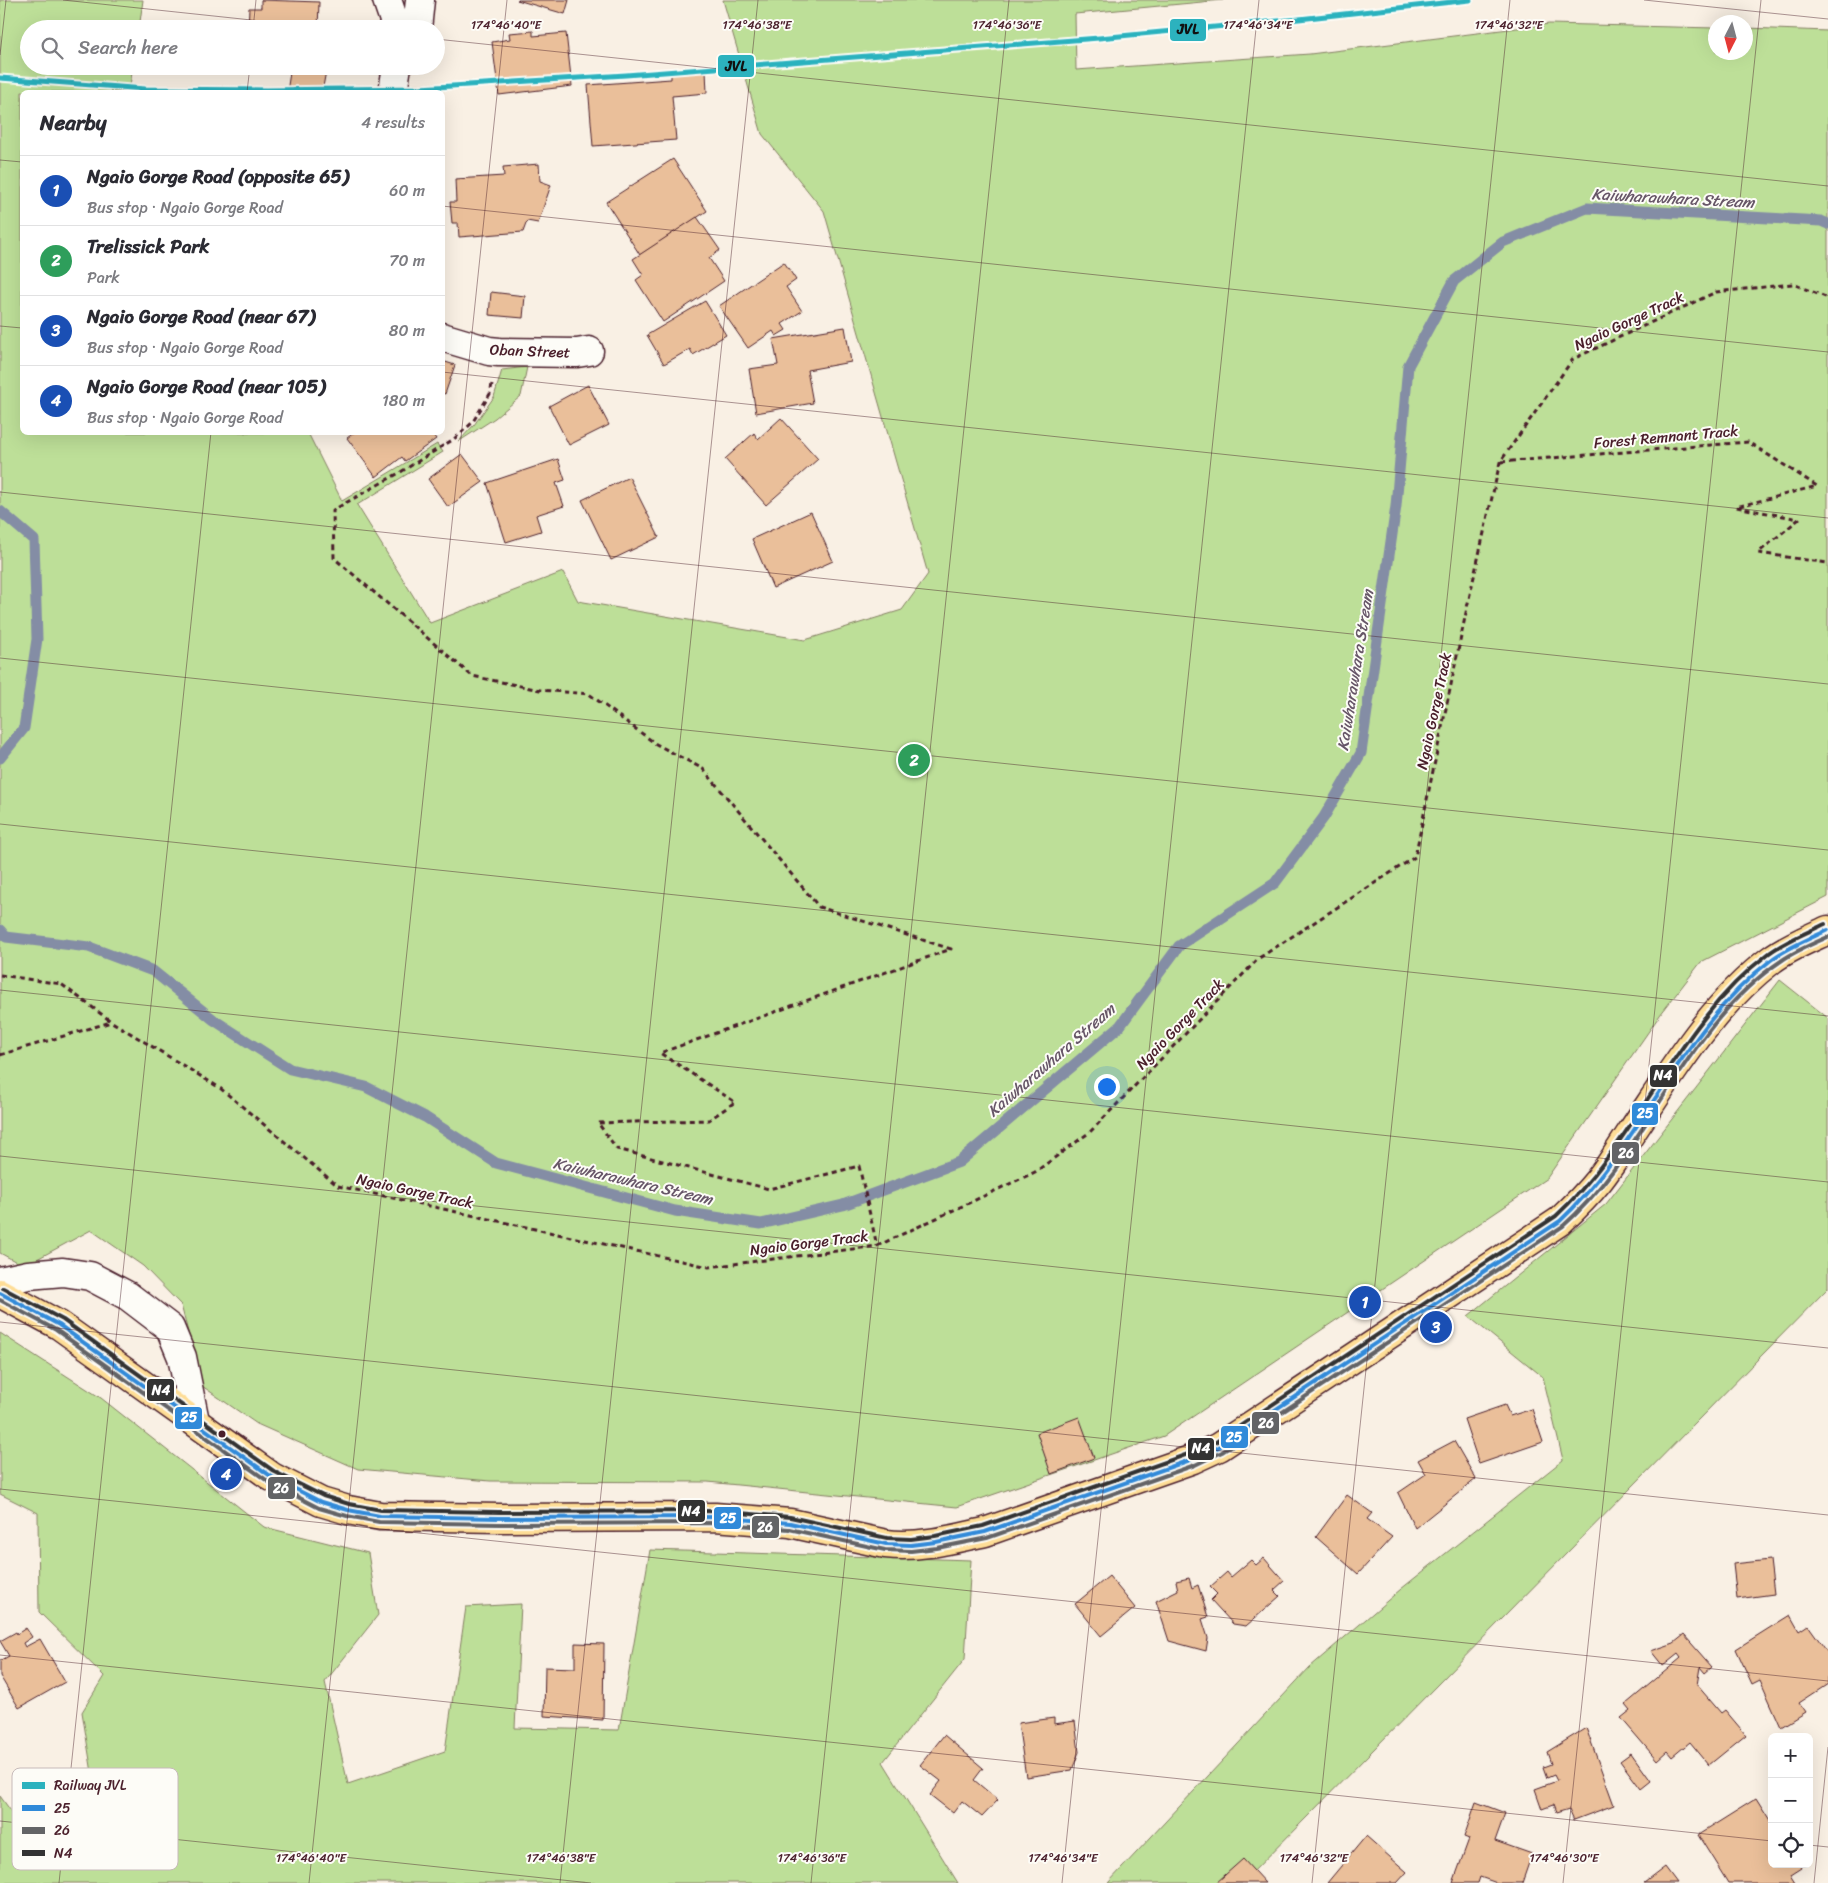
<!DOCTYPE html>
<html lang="en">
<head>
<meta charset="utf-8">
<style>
	:root { --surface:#fff; --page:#f7f7f7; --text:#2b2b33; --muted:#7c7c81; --line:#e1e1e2; --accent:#d93025 }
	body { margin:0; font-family:Sriracha,sans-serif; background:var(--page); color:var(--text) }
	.controls { position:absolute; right:15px; bottom:15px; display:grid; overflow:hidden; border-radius:8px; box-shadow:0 5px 20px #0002 }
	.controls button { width:45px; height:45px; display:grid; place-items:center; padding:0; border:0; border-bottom:1px solid var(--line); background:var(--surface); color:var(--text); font:25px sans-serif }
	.compass { position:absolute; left:1708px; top:15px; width:45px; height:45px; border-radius:50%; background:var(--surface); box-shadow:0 5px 20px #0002; rotate:186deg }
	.you { position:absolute; left:1106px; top:1086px; width:18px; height:18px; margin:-12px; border:4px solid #fff; border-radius:50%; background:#1a73e8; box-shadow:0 0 0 8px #1a73e833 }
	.badge { display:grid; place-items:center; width:32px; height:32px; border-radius:50%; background:var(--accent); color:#fff; font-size:16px; font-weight:700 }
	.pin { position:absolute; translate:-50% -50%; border:2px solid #fff; box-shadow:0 1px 5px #0006 }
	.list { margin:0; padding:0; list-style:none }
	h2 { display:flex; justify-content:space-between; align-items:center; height:65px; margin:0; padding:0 20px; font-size:21px }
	h2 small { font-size:16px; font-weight:400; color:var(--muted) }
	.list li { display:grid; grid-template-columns:32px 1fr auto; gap:15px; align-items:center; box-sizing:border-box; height:70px; padding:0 20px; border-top:1px solid var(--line) }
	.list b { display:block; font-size:19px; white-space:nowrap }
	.list p { margin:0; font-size:16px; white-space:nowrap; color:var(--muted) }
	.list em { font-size:16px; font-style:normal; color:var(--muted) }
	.icon { flex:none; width:28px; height:28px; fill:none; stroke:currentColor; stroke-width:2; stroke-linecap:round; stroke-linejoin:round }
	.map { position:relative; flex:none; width:1828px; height:1883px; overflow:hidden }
	.search { position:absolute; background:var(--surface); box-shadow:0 5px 20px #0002; left:20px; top:20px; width:425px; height:55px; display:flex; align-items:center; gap:12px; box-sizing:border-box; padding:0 18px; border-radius:28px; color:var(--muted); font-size:19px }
	.panel { position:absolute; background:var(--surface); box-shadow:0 5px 20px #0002; left:20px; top:90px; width:425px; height:345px; border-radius:8px }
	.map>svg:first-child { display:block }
	.green { fill:#bddf98; stroke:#847f62 }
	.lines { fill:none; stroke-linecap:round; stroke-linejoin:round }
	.stream { stroke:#848da5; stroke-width:11 }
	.building { fill:#eabf9a; stroke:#4a1f2b }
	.minor-casing { stroke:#4a1f2b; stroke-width:31 }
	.major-casing { stroke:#4a1f2b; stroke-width:31 }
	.path { stroke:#4a1f2b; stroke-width:3; stroke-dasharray:5 4; stroke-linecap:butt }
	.minor { stroke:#fdfcf7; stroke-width:28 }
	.major { stroke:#fedd96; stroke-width:28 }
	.bus-1-casing { stroke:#fdfcf7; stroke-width:8 }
	.bus-2-casing { stroke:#fdfcf7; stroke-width:8 }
	.bus-3-casing { stroke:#fdfcf7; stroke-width:8 }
	.bus-1 { stroke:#308ad9; stroke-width:4 }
	.bus-2 { stroke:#636466; stroke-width:4 }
	.bus-3 { stroke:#333; stroke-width:4 }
	.rail-1-casing { stroke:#fdfcf7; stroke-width:9 }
	.rail-1 { stroke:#2cb2be; stroke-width:5 }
	.ticks { fill:none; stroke:#4a1f2b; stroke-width:1; stroke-opacity:0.45 }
	.bus-dot { fill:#4a1f2b; stroke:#fdfcf7; stroke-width:2 }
	.labels { text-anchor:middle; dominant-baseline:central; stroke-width:4; stroke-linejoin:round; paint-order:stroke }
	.street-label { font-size:15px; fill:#4a1f2b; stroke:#fdfcf7 }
	.water-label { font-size:16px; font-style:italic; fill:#675668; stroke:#fdfcf7 }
	.key { fill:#fdfcf7; stroke:#c7baba; stroke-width:1 }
	.key-label { font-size:14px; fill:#4a1f2b }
	.ticks-label { font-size:12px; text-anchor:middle; fill:#4a1f2b; stroke:#fdfcf7; stroke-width:4; stroke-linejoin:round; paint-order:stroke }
	.line-badge { stroke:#fdfcf7; stroke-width:2 }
	.badge-label { font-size:14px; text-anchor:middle; font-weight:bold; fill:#fff }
	.pale-badge-label { font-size:14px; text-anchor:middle; font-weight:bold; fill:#111 }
</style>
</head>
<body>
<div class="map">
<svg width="1828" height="1883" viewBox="0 0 1828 1883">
	<rect width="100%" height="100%" fill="#f9f0e4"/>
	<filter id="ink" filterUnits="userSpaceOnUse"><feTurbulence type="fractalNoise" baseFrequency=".02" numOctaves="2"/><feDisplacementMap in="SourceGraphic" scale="10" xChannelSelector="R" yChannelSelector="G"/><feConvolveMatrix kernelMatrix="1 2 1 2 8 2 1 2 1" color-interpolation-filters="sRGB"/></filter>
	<g filter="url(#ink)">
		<g class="green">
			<polygon points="0,0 143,0 139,29 29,29 29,66 133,66 129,92 22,92 22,432 308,433 342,501 437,444 443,452 357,505 430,623 563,572 578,601 805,640 902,610 928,574 824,211 762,134 723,0 1223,0 1075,14 1076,70 1310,54 1549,24 1715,28 1716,52 1746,52 1746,28 1828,31 1828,897 1701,962 1660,1015 1547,1178 1164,1436 957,1507 708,1482 490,1481 358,1469 257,1424 202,1386 181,1305 143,1266 91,1230 24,1266 0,1253"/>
			<polygon points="527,367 521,396 495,418 458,442 474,425 494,397 502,370"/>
			<polygon points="1780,980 1828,1018 1828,1288 1242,1883 1108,1883 1310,1667 1401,1589 1563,1460 1543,1377 1468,1316 1606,1204"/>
			<polygon points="0,1333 101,1398 264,1527 368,1553 378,1615 325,1682 348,1784 445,1751 466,1607 521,1604 515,1728 619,1730 650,1550 971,1560 965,1659 883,1762 958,1883 0,1883 0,1796 29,1836 98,1809 82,1712 104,1676 39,1612 38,1513 0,1494"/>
		</g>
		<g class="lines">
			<g class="stream">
				<polyline points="0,511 34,540 37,639 24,728 0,758"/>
				<polyline points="0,930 6,937 89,947 153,971 214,1020 290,1069 366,1087 425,1117 496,1163 675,1211 761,1224 843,1205 959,1162 1120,1026 1179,946 1275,883 1324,817 1361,753 1396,506 1408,366 1454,281 1503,242 1587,208 1821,221 1828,224"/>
			</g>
		</g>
		<g class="building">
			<polygon points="261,0 319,2 318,29 248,29 249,8 261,8"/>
			<polygon points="517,0 569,0 565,14"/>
			<polygon points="533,31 533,36 566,33 572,86 499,95 492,42 510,39 509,33"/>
			<polygon points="291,66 303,66 326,71 322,92 287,92"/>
			<polygon points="706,71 707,93 672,96 676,140 593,146 588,85 671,79 671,73"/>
			<polygon points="673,159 707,211 640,255 606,202"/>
			<polygon points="539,164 540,181 551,185 538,223 527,221 523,232 459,237 458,223 452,223 450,202 456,202 455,179 504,176 503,167"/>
			<polygon points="697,217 720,250 709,258 724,281 663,322 636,280 643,275 633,259"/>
			<polygon points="784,262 796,280 786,287 802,311 782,324 786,330 776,336 773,331 748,348 719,306"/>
			<polygon points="491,292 525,296 523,318 489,315"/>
			<polygon points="705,301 726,335 693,355 690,349 664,364 647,335"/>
			<polygon points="845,327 851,362 807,370 813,403 756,413 749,369 778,365 773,339"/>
			<polygon points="442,361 455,365 445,394 442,393"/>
			<polygon points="588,385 609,425 569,445 549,406"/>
			<polygon points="781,418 818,459 766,505 725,459 754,433 758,439"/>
			<polygon points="355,432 431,432 436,439 405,461 402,457 376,477 347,438"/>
			<polygon points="462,454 483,482 448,507 428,479"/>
			<polygon points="558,459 565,480 556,483 564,506 536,515 541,531 506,542 487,483"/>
			<polygon points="629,477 659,537 611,560 582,500"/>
			<polygon points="811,512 833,561 773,588 752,539"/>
			<polygon points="1505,1405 1510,1416 1532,1409 1543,1442 1479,1464 1464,1419"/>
			<polygon points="1079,1417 1094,1458 1051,1474 1037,1433"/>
			<polygon points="1454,1441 1476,1479 1415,1528 1398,1493 1426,1474 1418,1460"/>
			<polygon points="1347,1495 1372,1513 1367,1519 1392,1537 1358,1574 1316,1537"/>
			<polygon points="1264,1558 1284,1581 1274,1590 1280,1596 1246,1626 1233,1624 1211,1600 1217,1594 1210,1587 1227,1572 1231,1577 1251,1560 1256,1565"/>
			<polygon points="1770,1560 1774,1594 1737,1599 1733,1564"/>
			<polygon points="1109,1576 1135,1608 1101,1636 1075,1604"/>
			<polygon points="1189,1578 1192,1588 1198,1585 1208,1617 1202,1619 1208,1638 1206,1651 1169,1641 1156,1601 1178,1590 1176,1581"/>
			<polygon points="1790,1615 1799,1631 1808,1625 1828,1653 1828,1684 1799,1703 1805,1712 1781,1727 1760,1680 1752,1684 1736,1649"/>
			<polygon points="26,1628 32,1637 23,1643 25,1647 40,1639 65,1682 19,1708 0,1676 0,1661 9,1656 0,1641 16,1632 17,1634"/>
			<polygon points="1684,1635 1712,1667 1705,1673 1700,1667 1697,1685 1721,1713 1725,1710 1746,1735 1709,1765 1690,1742 1672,1757 1667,1751 1657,1760 1621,1718 1631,1710 1626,1704 1681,1658 1678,1654 1663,1666 1651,1651 1674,1643"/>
			<polygon points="575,1643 604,1644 603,1720 544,1716 545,1667 575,1668"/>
			<polygon points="1054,1718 1054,1724 1075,1721 1079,1752 1072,1770 1026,1777 1018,1723"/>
			<polygon points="1586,1728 1614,1805 1574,1820 1569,1809 1556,1813 1553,1805 1542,1809 1535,1789 1557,1781 1554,1775 1547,1778 1543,1767 1551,1764 1547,1752"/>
			<polygon points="944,1735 983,1768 974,1780 998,1800 982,1817 962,1801 953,1813 930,1795 941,1781 920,1765"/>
			<polygon points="1631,1753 1651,1781 1641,1789 1620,1761"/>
			<polygon points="1757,1798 1772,1822 1772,1864 1799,1864 1801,1868 1790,1875 1795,1883 1728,1883 1698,1835"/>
			<polygon points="1476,1802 1505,1813 1495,1841 1532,1854 1522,1883 1497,1883 1480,1877 1478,1883 1453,1883 1469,1839 1464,1837"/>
			<polygon points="1366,1836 1407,1872 1397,1883 1327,1883"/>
			<polygon points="1243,1859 1265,1883 1216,1883"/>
			<polygon points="1665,1867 1677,1883 1644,1883"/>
		</g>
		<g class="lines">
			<g class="minor-casing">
				<g id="minor">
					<polyline points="387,0 397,29"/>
					<polyline points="417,29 420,0"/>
					<polyline points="393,92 397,66"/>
					<polyline points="442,337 489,351 499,352 577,353 589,351"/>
					<polyline points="0,1281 28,1275 63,1272 90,1276 128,1296 170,1328 182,1357 195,1421"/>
				</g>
			</g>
			<g class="major-casing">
				<path id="major" d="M0,1293L59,1325L272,1477L321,1502L348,1510L380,1516L499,1518L715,1517L790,1523L886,1544C919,1548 953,1539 985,1532L1193,1459L1219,1447L1560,1221C1574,1208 1587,1195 1599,1180C1611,1165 1621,1148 1631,1133C1672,1072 1712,1005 1771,960C1788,947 1809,939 1828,930"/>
			</g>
			<g class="path">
				<polyline points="492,384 490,394 472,423 454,439 399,473 333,510 334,558 472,676 540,690 589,694 656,744 703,769 819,907 951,949 660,1053 735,1102 709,1120 598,1123 617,1149 769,1189 859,1166 877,1246"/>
				<polyline points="1501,462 1748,442 1817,486 1736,507 1799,519 1758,553 1828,563"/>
				<polyline points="0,975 61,984 112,1022 220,1088 338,1186 709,1267 877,1246 1035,1172 1090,1132 1259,958 1415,857 1468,603 1500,462 1573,359 1716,292 1793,284 1828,298"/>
				<polyline points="0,1055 111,1022"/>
			</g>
			<use href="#minor" class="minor"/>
			<use href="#major" class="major"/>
			<g class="bus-1-casing">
				<path id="bus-1" d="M0,1293L59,1325L272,1477L321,1502L348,1510L380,1516L499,1518L715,1517L790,1523L886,1544L911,1545L936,1542L985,1532L1193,1459L1219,1447L1560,1221C1642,1144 1680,1030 1771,960C1788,947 1809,939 1828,930"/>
			</g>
			<g class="bus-2-casing">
				<path id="bus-2" d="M0,1300L56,1330L269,1482L319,1508L347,1516L379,1522L499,1524L715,1523L789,1529L885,1550L911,1551L937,1548L987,1538L1195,1465L1222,1452L1563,1226C1648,1151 1685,1025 1781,961C1795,951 1812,944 1828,937"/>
			</g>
			<g class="bus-3-casing">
				<path id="bus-3" d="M3,1288L63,1320L275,1472L323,1496L349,1504L381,1510L499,1512L715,1511L790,1517L887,1538L911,1539L935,1536L983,1526L1191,1453L1216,1442L1556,1216C1639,1139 1676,1024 1768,954C1785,941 1806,933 1825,924"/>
			</g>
			<use href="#bus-1" class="bus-1"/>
			<use href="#bus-2" class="bus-2"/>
			<use href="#bus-3" class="bus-3"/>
			<g class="rail-1-casing">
				<polyline id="rail-1" points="0,78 145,89 267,90 420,88 626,75 1099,38 1299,19 1470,0"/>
			</g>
			<use href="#rail-1" class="rail-1"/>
		</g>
	</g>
	<path class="ticks" d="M63,0L336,29M1644,0L1828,19M253,29L256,0M436,39L1828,186M0,55L6,0M247,92L250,66M0,160L22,162M442,206L1828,352M0,326L22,328M442,372L1828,518M0,492L1828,684M0,658L1828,850M0,824L1828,1016M0,990L1828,1182M0,1156L1828,1348M0,1322L1828,1515M0,1489L1828,1681M0,1655L1772,1841M0,1821L591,1883M1809,1845L1828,1847M59,1883L211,432M309,1883L507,0M560,1883L758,0M811,1883L1009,0M1062,1883L1259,0M1312,1883L1510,0M1563,1883L1761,0M1814,1883L1828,1747"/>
	<circle class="bus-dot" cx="222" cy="1434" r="4.5"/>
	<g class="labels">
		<g class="street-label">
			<text transform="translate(1629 321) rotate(-25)">Ngaio Gorge Track</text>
			<text transform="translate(530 351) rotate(2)">Oban Street</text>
			<text transform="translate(1666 437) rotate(-5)">Forest Remnant Track</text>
			<text transform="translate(1434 711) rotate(-78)">Ngaio Gorge Track</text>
			<text transform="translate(1180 1024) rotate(-46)">Ngaio Gorge Track</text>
			<text transform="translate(415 1191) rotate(12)">Ngaio Gorge Track</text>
			<text transform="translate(809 1243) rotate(-7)">Ngaio Gorge Track</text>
		</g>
		<g class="water-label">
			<text transform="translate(1673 198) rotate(3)">Kaiwharawhara Stream</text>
			<text transform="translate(1355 670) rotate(-81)">Kaiwharawhara Stream</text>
			<text transform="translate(1051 1060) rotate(-41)">Kaiwharawhara Stream</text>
			<text transform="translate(633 1181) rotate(13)">Kaiwharawhara Stream</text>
		</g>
	</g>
	<rect x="12" y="1768" width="166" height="102" rx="8" class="key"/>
	<rect x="22" y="1782" width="23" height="7" fill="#2cb2be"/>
	<rect x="22" y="1805" width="23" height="6" fill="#308ad9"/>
	<rect x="22" y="1827" width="23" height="7" fill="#636466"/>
	<rect x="22" y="1850" width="23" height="6" fill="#333"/>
	<g class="key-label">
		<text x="54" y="1790">Railway JVL</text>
		<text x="54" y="1813">25</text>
		<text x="54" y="1835">26</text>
		<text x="54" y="1858">N4</text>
	</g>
	<g class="ticks-label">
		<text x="506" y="29">174°46'40"E</text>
		<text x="757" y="29">174°46'38"E</text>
		<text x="1007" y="29">174°46'36"E</text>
		<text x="1258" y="29">174°46'34"E</text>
		<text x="1509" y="29">174°46'32"E</text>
		<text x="311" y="1862">174°46'40"E</text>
		<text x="561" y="1862">174°46'38"E</text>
		<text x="812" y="1862">174°46'36"E</text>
		<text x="1063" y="1862">174°46'34"E</text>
		<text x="1314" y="1862">174°46'32"E</text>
		<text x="1564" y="1862">174°46'30"E</text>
	</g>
	<g class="line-badge">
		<rect x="1169" y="18" width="38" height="24" rx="5" fill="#2cb2be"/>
		<rect x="717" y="54" width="38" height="24" rx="5" fill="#2cb2be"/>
		<rect x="1649" y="1064" width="29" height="24" rx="5" fill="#333"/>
		<rect x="1631" y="1102" width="28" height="24" rx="5" fill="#308ad9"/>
		<rect x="1611" y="1141" width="29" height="24" rx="5" fill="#636466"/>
		<rect x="146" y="1378" width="29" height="24" rx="5" fill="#333"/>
		<rect x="174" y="1406" width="29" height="24" rx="5" fill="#308ad9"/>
		<rect x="1251" y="1411" width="29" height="24" rx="5" fill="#636466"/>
		<rect x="1220" y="1425" width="29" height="24" rx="5" fill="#308ad9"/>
		<rect x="1187" y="1437" width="28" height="24" rx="5" fill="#333"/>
		<rect x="267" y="1476" width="29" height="24" rx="5" fill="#636466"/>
		<rect x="677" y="1499" width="29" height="24" rx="5" fill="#333"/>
		<rect x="713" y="1506" width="29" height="24" rx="5" fill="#308ad9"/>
		<rect x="751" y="1515" width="29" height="24" rx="5" fill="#636466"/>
	</g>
	<g class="badge-label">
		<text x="1663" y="1080">N4</text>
		<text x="1645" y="1118">25</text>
		<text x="1626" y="1158">26</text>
		<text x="161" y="1395">N4</text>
		<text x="189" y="1422">25</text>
		<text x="1266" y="1428">26</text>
		<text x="1234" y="1442">25</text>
		<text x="1201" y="1453">N4</text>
		<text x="281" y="1493">26</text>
		<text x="691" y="1516">N4</text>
		<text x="728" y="1523">25</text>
		<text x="765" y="1532">26</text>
	</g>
	<g class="pale-badge-label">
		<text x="1188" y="34">JVL</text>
		<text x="736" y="71">JVL</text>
	</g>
</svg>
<div class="controls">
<button>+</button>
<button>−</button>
<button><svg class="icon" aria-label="locate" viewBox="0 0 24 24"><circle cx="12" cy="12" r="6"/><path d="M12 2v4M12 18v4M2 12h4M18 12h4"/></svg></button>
</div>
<svg class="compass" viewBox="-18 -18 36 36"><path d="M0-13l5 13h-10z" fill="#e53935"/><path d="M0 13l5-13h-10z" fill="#7c7c81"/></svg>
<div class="you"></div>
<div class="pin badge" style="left:1365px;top:1302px;background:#1a4fb4">1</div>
<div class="pin badge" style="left:914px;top:760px;background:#2e9e5b">2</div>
<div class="pin badge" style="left:1436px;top:1327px;background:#1a4fb4">3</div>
<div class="pin badge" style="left:226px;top:1474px;background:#1a4fb4">4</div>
<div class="search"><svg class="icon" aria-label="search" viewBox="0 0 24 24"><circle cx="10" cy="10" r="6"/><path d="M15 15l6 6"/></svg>Search here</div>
<section class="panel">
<h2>Nearby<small>4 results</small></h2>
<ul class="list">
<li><span class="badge" style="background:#1a4fb4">1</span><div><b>Ngaio Gorge Road (opposite 65)</b><p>Bus stop · Ngaio Gorge Road</p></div><em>60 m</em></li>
<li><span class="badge" style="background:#2e9e5b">2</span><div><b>Trelissick Park</b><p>Park</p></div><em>70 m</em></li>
<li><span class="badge" style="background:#1a4fb4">3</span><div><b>Ngaio Gorge Road (near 67)</b><p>Bus stop · Ngaio Gorge Road</p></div><em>80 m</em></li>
<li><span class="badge" style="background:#1a4fb4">4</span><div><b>Ngaio Gorge Road (near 105)</b><p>Bus stop · Ngaio Gorge Road</p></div><em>180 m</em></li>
</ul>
</section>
</div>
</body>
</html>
